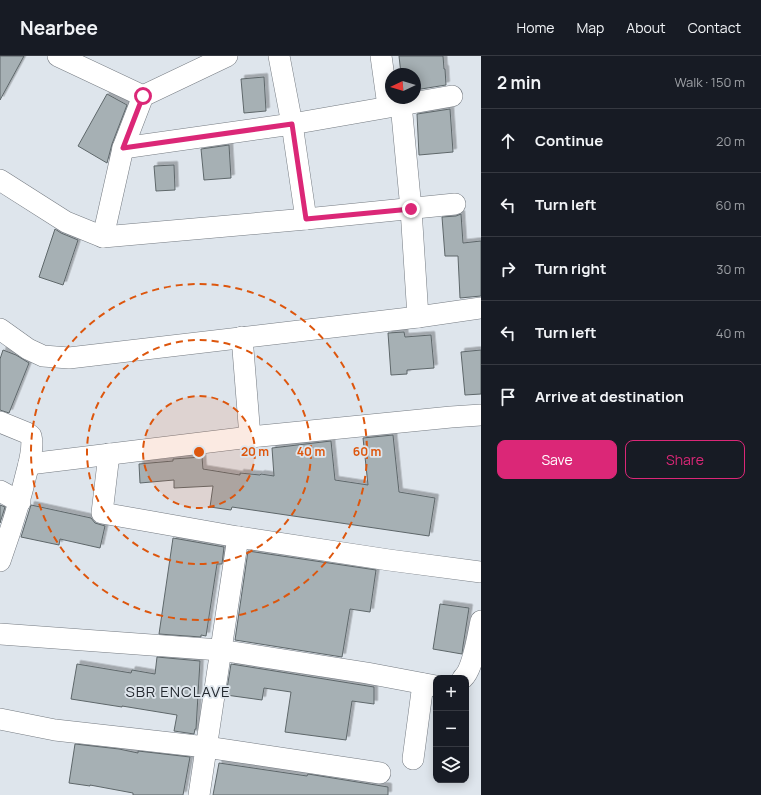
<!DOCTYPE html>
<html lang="en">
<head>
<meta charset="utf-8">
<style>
	:root { --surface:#171b24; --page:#20242c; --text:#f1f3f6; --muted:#9ea1a6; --line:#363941; --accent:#db2777 }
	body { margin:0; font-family:Manrope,sans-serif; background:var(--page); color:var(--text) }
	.controls { position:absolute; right:12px; bottom:12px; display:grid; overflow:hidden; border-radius:8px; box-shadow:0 2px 10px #0003 }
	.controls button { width:36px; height:36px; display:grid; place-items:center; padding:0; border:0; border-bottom:1px solid var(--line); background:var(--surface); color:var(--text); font:20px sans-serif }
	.compass { position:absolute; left:385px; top:12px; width:36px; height:36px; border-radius:50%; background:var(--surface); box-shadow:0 2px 10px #0003; rotate:266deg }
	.stop { position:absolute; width:12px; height:12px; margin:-9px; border:3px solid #db2777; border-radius:50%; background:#fff }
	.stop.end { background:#db2777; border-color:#fff; box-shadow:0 1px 4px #0008 }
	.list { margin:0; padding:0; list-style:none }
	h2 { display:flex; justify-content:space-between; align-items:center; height:52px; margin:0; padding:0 16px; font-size:17px }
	h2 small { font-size:13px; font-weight:400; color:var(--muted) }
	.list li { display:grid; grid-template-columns:26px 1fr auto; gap:12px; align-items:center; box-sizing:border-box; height:64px; padding:0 16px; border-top:1px solid var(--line) }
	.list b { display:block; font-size:15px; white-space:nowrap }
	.list em { font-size:13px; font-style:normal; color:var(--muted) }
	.actions { display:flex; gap:8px; padding:12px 16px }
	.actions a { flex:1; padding:9px 0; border:1px solid var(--accent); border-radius:8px; text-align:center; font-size:14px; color:var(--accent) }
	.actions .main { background:var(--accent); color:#fff }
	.icon { flex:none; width:22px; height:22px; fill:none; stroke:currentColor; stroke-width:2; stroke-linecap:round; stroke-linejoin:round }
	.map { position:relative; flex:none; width:481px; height:739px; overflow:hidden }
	header { display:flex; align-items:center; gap:24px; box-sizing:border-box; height:56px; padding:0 20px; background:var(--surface); border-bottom:1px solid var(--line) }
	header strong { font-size:19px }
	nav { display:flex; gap:22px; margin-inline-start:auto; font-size:14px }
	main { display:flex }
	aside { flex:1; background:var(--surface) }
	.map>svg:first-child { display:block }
	.building { fill:#a6b0b4; stroke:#5e676a; filter:url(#shadow) }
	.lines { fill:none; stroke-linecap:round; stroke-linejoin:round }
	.minor-casing { stroke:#757b82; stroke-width:22 }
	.minor { stroke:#fff; stroke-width:21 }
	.route { stroke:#db2777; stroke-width:5 }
	.ring { fill:none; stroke:#dd560d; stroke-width:2; stroke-dasharray:7 5 }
	.labels { text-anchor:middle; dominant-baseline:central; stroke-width:3.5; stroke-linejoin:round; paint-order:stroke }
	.neighbourhood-label { font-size:15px; letter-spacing:1px; fill:#252a30; stroke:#dee5ec }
	.centre { fill:#dd560d; stroke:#dee5ec; stroke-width:2 }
	.ring-label { font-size:12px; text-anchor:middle; font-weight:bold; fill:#dd560d; stroke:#dee5ec; stroke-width:3.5; stroke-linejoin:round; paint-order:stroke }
</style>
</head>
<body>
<header>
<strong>Nearbee</strong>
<nav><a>Home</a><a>Map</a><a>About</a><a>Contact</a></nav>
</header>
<main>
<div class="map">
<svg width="481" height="739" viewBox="0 0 481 739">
	<defs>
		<filter id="shadow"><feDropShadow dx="3.5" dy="-3.5" stdDeviation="0" flood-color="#0004"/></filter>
	</defs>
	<rect width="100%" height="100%" fill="#dee5ec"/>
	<g class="building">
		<polygon points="0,0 24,0 0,44"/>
		<polygon points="399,0 443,0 444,13 445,13 446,29 415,34 415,18 401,18"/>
		<polygon points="264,21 266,55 244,57 241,23"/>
		<polygon points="107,38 127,49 112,88 107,107 78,90"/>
		<polygon points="450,53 453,96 419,99 417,58"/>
		<polygon points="229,89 231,122 204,124 201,93"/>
		<polygon points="174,109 175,134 156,135 154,110"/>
		<polygon points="461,158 463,187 481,185 481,240 460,242 458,200 445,200 442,161 456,160"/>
		<polygon points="55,173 61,177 78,184 63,229 39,221"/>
		<polygon points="404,276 405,281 431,279 434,312 407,314 407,318 391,319 388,277"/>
		<polygon points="3,294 16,299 29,307 9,357 0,354 0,303"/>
		<polygon points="481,294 481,338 465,339 461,296"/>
		<polygon points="393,379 399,436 435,442 429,480 232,451 231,454 210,451 213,430 174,432 174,424 140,427 139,408 173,405 173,403 202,401 203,413 240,419 240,417 260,419 261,418 274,420 272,392 331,385 335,424 368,429 363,382"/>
		<polygon points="0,449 5,451 0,467"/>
		<polygon points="31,449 91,462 95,467 105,470 100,492 60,483 59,489 21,481"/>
		<polygon points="173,482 224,491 222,508 217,508 206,580 201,579 201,581 159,578"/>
		<polygon points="248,495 376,514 370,556 350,553 342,601 235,584"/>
		<polygon points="440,548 469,552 463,590 462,598 433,593"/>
		<polygon points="157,601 200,605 196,673 195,673 194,678 174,675 177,659 122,650 122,651 71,643 77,608 131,617 132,614 155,618"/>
		<polygon points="231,608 374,631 374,648 352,645 346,684 285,676 291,636 264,632 262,644 226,639"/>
		<polygon points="75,688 119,693 138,697 138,695 190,701 183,739 133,739 133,737 90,729 90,730 69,727"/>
		<polygon points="219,707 307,720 308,718 388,731 388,739 213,739"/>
	</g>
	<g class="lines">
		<g class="minor-casing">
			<g id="minor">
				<polyline points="58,0 143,40"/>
				<polyline points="279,0 292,68 306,163"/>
				<polyline points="381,0 388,50"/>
				<polyline points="401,48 411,153 418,261"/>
				<polyline points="123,92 292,68 452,40"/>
				<polyline points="0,124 66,166 103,181 306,163 455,148"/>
				<polyline points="103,181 123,92 143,40 227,0"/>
				<polyline points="0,273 28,293 43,300 69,302 418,261 481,252"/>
				<polyline points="242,281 250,381"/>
				<path d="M0,366L27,377L31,380C34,392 29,407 26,419C19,448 10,477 0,505"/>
				<polyline points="109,398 102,457 238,481 389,504 481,516"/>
				<polyline points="29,408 250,381 451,361 481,359"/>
				<polyline points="0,435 20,446"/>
				<polyline points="0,578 220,594 367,617 436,630"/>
				<path d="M463,622C473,613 478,579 481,565"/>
				<polyline points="0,663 55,674 206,691 380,717"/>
				<polyline points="413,703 423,628"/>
				<polyline points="199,739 238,481"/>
			</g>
		</g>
		<use href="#minor" class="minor"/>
	</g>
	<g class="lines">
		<polyline class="route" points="143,40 123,92 292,68 306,163 411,153"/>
	</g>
	<circle cx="199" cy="396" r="56" fill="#dd560d" fill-opacity=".12"/>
	<g class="ring">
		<circle cx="199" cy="396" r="56"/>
		<circle cx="199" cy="396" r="112"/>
		<circle cx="199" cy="396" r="168"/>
	</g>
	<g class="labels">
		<g class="neighbourhood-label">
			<text x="178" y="635">SBR ENCLAVE</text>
		</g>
	</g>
	<circle cx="199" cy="396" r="6" class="centre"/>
	<g class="ring-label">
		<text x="255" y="400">20 m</text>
		<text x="311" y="400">40 m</text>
		<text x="367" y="400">60 m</text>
	</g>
</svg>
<div class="controls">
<button>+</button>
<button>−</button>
<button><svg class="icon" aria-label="layers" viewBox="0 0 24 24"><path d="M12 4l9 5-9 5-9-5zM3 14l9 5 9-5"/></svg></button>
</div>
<svg class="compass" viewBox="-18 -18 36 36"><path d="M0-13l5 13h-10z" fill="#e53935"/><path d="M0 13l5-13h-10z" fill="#9ea1a6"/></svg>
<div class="stop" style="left:143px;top:40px"></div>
<div class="stop end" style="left:411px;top:153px"></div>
</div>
<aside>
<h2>2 min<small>Walk · 150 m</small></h2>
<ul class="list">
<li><svg class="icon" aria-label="ahead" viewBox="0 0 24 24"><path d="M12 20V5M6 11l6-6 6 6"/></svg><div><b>Continue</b></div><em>20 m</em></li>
<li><svg class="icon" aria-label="left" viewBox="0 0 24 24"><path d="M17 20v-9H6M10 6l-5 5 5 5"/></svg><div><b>Turn left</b></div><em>60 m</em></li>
<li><svg class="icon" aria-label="right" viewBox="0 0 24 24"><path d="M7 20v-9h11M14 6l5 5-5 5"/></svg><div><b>Turn right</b></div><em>30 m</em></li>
<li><svg class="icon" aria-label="left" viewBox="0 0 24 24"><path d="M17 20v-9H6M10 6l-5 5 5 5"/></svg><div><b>Turn left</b></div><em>40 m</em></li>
<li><svg class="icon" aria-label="arrive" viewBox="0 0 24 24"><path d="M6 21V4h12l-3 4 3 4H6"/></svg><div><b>Arrive at destination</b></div></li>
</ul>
<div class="actions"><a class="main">Save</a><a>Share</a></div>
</aside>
</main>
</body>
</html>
